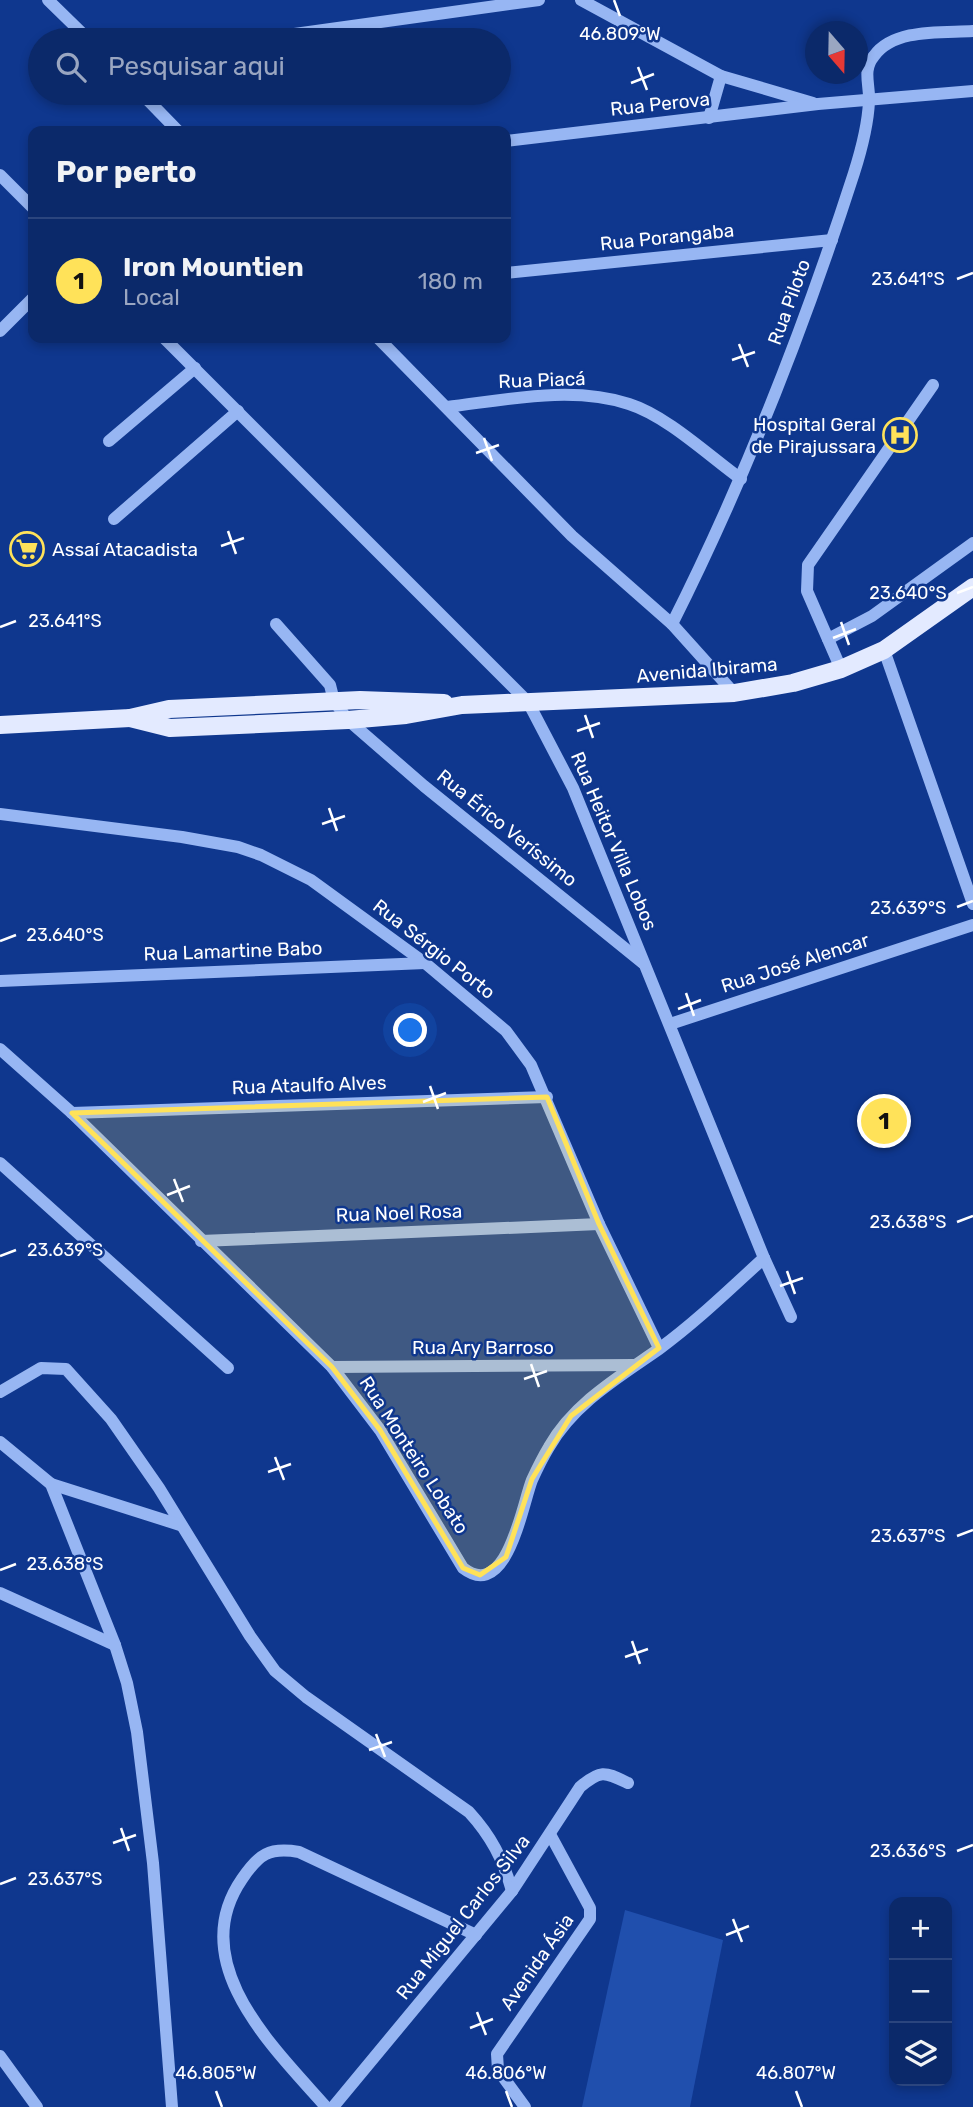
<!DOCTYPE html>
<html lang="pt">
<head>
<meta charset="utf-8">
<style>
	:root { --surface:#0b296a; --page:#193572; --text:#f1f3f6; --muted:#9aa6c1; --line:#2b457e; --accent:#ffe259 }
	body { margin:0; font-family:Rubik,sans-serif; background:var(--page); color:var(--text) }
	.controls { position:absolute; right:21px; bottom:21px; display:grid; overflow:hidden; border-radius:14px; box-shadow:0 4px 10px #0003 }
	.controls button { width:63px; height:63px; display:grid; place-items:center; padding:0; border:0; border-bottom:2px solid var(--line); background:var(--surface); color:var(--text); font:35px sans-serif }
	.compass { position:absolute; left:805px; top:21px; width:63px; height:63px; border-radius:50%; background:var(--surface); box-shadow:0 4px 10px #0003; rotate:160deg }
	.you { position:absolute; left:411px; top:1031px; width:24px; height:24px; margin:-18px; border:5px solid #fff; border-radius:50%; background:#1a73e8; box-shadow:0 0 0 10px #1a73e833 }
	.badge { display:grid; place-items:center; width:46px; height:46px; border-radius:50%; background:var(--accent); color:#111; font-size:23px; font-weight:700 }
	.pin { position:absolute; translate:-50% -50%; border:4px solid #fff; box-shadow:0 2px 7px #0006 }
	.list { margin:0; padding:0; list-style:none }
	h2 { display:flex; justify-content:space-between; align-items:center; height:91px; margin:0; padding:0 28px; font-size:30px }
	h2 small { font-size:23px; font-weight:400; color:var(--muted) }
	.list li { display:grid; grid-template-columns:46px 1fr auto; gap:21px; align-items:center; box-sizing:border-box; height:126px; padding:0 28px; border-top:2px solid var(--line) }
	.list b { display:block; font-size:26px; white-space:nowrap }
	.list p { margin:0; font-size:23px; white-space:nowrap; color:var(--muted) }
	.list em { font-size:23px; font-style:normal; color:var(--muted) }
	.icon { flex:none; width:38px; height:38px; fill:none; stroke:currentColor; stroke-width:2; stroke-linecap:round; stroke-linejoin:round }
	.map { position:relative; flex:none; width:973px; height:2107px; overflow:hidden }
	.search { position:absolute; background:var(--surface); box-shadow:0 4px 10px #0003; left:28px; top:28px; width:483px; height:77px; display:flex; align-items:center; gap:18px; box-sizing:border-box; padding:0 24px; border-radius:38px; color:var(--muted); font-size:26px }
	.panel { position:absolute; background:var(--surface); box-shadow:0 4px 10px #0003; left:28px; top:126px; width:483px; height:217px; border-radius:14px }
	.map>svg:first-child { display:block }
	.pitch { fill:#204fad }
	.lines { fill:none; stroke-linecap:round; stroke-linejoin:round }
	.minor { stroke:#97b6f3; stroke-width:12 }
	.major { stroke:#e3eaff; stroke-width:18 }
	.marked { fill:#ffe259; fill-opacity:0.2; stroke:#ffe259; stroke-width:5; stroke-linejoin:round }
	.ticks { fill:none; stroke:#fff; stroke-width:2.5 }
	.labels { text-anchor:middle; dominant-baseline:central; stroke-width:5; stroke-linejoin:round; paint-order:stroke }
	.street-label { font-size:19px; fill:#fff; stroke:#0f378e }
	.poi-label { font-size:19px; fill:#fff; stroke:#0f378e; text-anchor:end }
	.ticks-label { font-size:18px; text-anchor:middle; fill:#fff; stroke:#0f378e; stroke-width:5; stroke-linejoin:round; paint-order:stroke }
</style>
</head>
<body>
<div class="map">
<svg width="973" height="2107" viewBox="0 0 973 2107">
	<rect width="100%" height="100%" fill="#0f378e"/>
	<polygon class="pitch" points="625,1910 723,1940 690,2107 582,2107"/>
	<g class="lines">
		<g class="minor">
			<polyline points="48,0 89,40"/>
			<polyline points="581,0 721,76 813,103"/>
			<polyline points="251,40 539,0"/>
			<polyline points="141,93 178,131"/>
			<polyline points="709,118 721,76"/>
			<polyline points="506,141 818,104 973,91"/>
			<polyline points="0,175 33,208"/>
			<polyline points="506,273 832,240"/>
			<polyline points="0,331 33,298"/>
			<polyline points="164,338 528,702 573,788 764,1258 791,1317"/>
			<polyline points="378,338 572,536 672,624 734,693"/>
			<path d="M447,407C505,400 572,385 629,404C667,416 709,456 741,479"/>
			<polyline points="109,441 195,368"/>
			<polyline points="114,519 238,411"/>
			<polyline points="276,624 330,685 334,701 348,720 424,786 643,963"/>
			<path d="M672,624C745,479 804,328 854,173C861,151 868,125 869,101C870,85 862,70 874,56C894,28 942,33 973,31"/>
			<polyline points="828,639 872,616 973,543"/>
			<polyline points="884,650 973,904"/>
			<polyline points="841,669 807,591 808,565 933,385"/>
			<polyline points="0,814 182,837 238,847 261,855 311,880 425,963 506,1031 531,1065 599,1224 659,1348"/>
			<polyline points="0,981 425,963"/>
			<polyline points="670,1024 973,925"/>
			<path d="M0,1049L72,1113L332,1367L380,1430L463,1568C507,1602 522,1505 532,1480C537,1469 543,1457 549,1447C574,1403 619,1377 659,1349C696,1322 730,1289 764,1258"/>
			<polyline points="72,1113 547,1097"/>
			<polyline points="0,1163 228,1368"/>
			<polyline points="201,1241 599,1224"/>
			<polyline points="332,1367 634,1365"/>
			<path d="M0,1392L41,1368L66,1369L111,1419L159,1488L250,1636L275,1671L306,1697L469,1812C491,1836 503,1859 512,1891"/>
			<polyline points="0,1442 51,1484 115,1645 127,1683 137,1732 153,1863 172,2107"/>
			<polyline points="51,1484 180,1525"/>
			<polyline points="0,1593 115,1645"/>
			<polyline points="0,2056 37,2107"/>
			<path d="M326,2107C274,2048 184,1963 242,1879C259,1854 269,1847 299,1852L476,1935"/>
			<path d="M333,2107L512,1891L580,1787C601,1769 605,1772 628,1783"/>
			<polyline points="525,2107 498,2070 497,2054 590,1919 590,1908 551,1836"/>
		</g>
		<g class="major">
			<polyline points="130,718 170,728 348,720 406,715 462,705 734,693 793,683 841,669 884,650 973,587"/>
			<polyline points="0,725 130,718 169,709 360,700 444,703"/>
		</g>
	</g>
	<path class="marked" d="M547,1097L599,1224L659,1348L571,1416L532,1479L506,1557L480,1575L463,1568L380,1430L332,1367L72,1113Z"/>
	<path class="ticks" d="M614,0L620,16M638,67L647,90M631,83L654,74M957,279L973,273M739,344L748,367M732,360L755,352M484,438L492,461M476,453L499,445M228,531L236,554M221,546L244,538M957,593L973,587M841,622L849,645M0,627L16,621M833,638L856,629M585,715L593,738M577,731L600,723M329,808L337,831M322,824L345,816M957,907L973,901M0,941L16,935M686,993L694,1016M678,1009L701,1000M430,1086L438,1109M423,1102L446,1093M174,1179L183,1202M167,1195L190,1186M957,1222L973,1216M0,1256L16,1250M787,1271L795,1294M780,1286L803,1278M531,1364L539,1387M524,1379L547,1371M275,1457L284,1480M268,1472L291,1464M957,1536L973,1530M0,1570L16,1564M632,1641L640,1664M625,1657L648,1649M376,1734L385,1757M369,1750L392,1742M121,1828L129,1851M113,1843L136,1835M957,1851L973,1845M0,1884L16,1878M733,1919L742,1942M726,1935L749,1926M477,2012L486,2035M470,2028L493,2019M216,2091L222,2107M506,2091L512,2107M796,2091L802,2107"/>
	<defs>
		<g id="hospital-ring" transform="scale(1.75)"><circle r="9.5" fill="#0f378e" stroke="#ffe259" stroke-width="1.5"/><path d="M-5-5h3v3.5h4V-5h3V5h-3V1.5h-4V5h-3Z" fill="#ffe259"/></g>
		<g id="supermarket-ring" transform="scale(1.75)"><circle r="9.5" fill="#0f378e" stroke="#ffe259" stroke-width="1.5"/><path d="M-6-5.5h2.5l.6 2H6L4.5 2H-2.5L-4.4-4H-6ZM-1.5 3.2a1.3 1.3 0 1 0 .1 0ZM3 3.2a1.3 1.3 0 1 0 .1 0Z" fill="#ffe259"/></g>
	</defs>
	<g fill-rule="evenodd">
		<use href="#hospital-ring" x="900" y="435"/>
		<use href="#supermarket-ring" x="27" y="549"/>
	</g>
	<g class="labels">
		<g class="street-label">
			<text transform="translate(660 104) rotate(-6)">Rua Perova</text>
			<text transform="translate(667 237) rotate(-6)">Rua Porangaba</text>
			<text transform="translate(789 302) rotate(-70)">Rua Piloto</text>
			<text transform="translate(542 380) rotate(-2)">Rua Piacá</text>
			<text transform="translate(707 670) rotate(-5)">Avenida Ibirama</text>
			<text transform="translate(507 828) rotate(39)">Rua Érico Veríssimo</text>
			<text transform="translate(614 841) rotate(67)">Rua Heitor Villa Lobos</text>
			<text transform="translate(434 949) rotate(38)">Rua Sérgio Porto</text>
			<text transform="translate(233 951) rotate(-2)">Rua Lamartine Babo</text>
			<text transform="translate(795 963) rotate(-18)">Rua José Alencar</text>
			<text transform="translate(309 1085) rotate(-2)">Rua Ataulfo Alves</text>
			<text transform="translate(399 1213) rotate(-2)">Rua Noel Rosa</text>
			<text x="483" y="1347">Rua Ary Barroso</text>
			<text transform="translate(414 1455) rotate(57)">Rua Monteiro Lobato</text>
			<text transform="translate(463 1917) rotate(-52)">Rua Miguel Carlos Silva</text>
			<text transform="translate(537 1962) rotate(-55)">Avenida Ásia</text>
		</g>
		<g class="poi-label">
			<text x="876" y="424">Hospital Geral<tspan x="876" dy="22">de Pirajussara</tspan></text>
			<text x="52" y="549" text-anchor="start">Assaí Atacadista</text>
		</g>
	</g>
	<g class="ticks-label">
		<text x="620" y="40">46.809°W</text>
		<text x="908" y="285">23.641°S</text>
		<text x="908" y="599">23.640°S</text>
		<text x="65" y="627">23.641°S</text>
		<text x="908" y="914">23.639°S</text>
		<text x="65" y="941">23.640°S</text>
		<text x="908" y="1228">23.638°S</text>
		<text x="65" y="1256">23.639°S</text>
		<text x="908" y="1542">23.637°S</text>
		<text x="65" y="1570">23.638°S</text>
		<text x="908" y="1857">23.636°S</text>
		<text x="65" y="1885">23.637°S</text>
		<text x="216" y="2079">46.805°W</text>
		<text x="506" y="2079">46.806°W</text>
		<text x="796" y="2079">46.807°W</text>
	</g>
</svg>
<div class="controls">
<button>+</button>
<button>−</button>
<button><svg class="icon" aria-label="layers" viewBox="0 0 24 24"><path d="M12 4l9 5-9 5-9-5zM3 14l9 5 9-5"/></svg></button>
</div>
<svg class="compass" viewBox="-18 -18 36 36"><path d="M0-13l5 13h-10z" fill="#e53935"/><path d="M0 13l5-13h-10z" fill="#9aa6c1"/></svg>
<div class="you"></div>
<div class="pin badge" style="left:884px;top:1121px">1</div>
<div class="search"><svg class="icon" aria-label="search" viewBox="0 0 24 24"><circle cx="10" cy="10" r="6"/><path d="M15 15l6 6"/></svg>Pesquisar aqui</div>
<section class="panel">
<h2>Por perto<small></small></h2>
<ul class="list">
<li><span class="badge">1</span><div><b>Iron Mountien</b><p>Local</p></div><em>180 m</em></li>
</ul>
</section>
</div>
</body>
</html>
